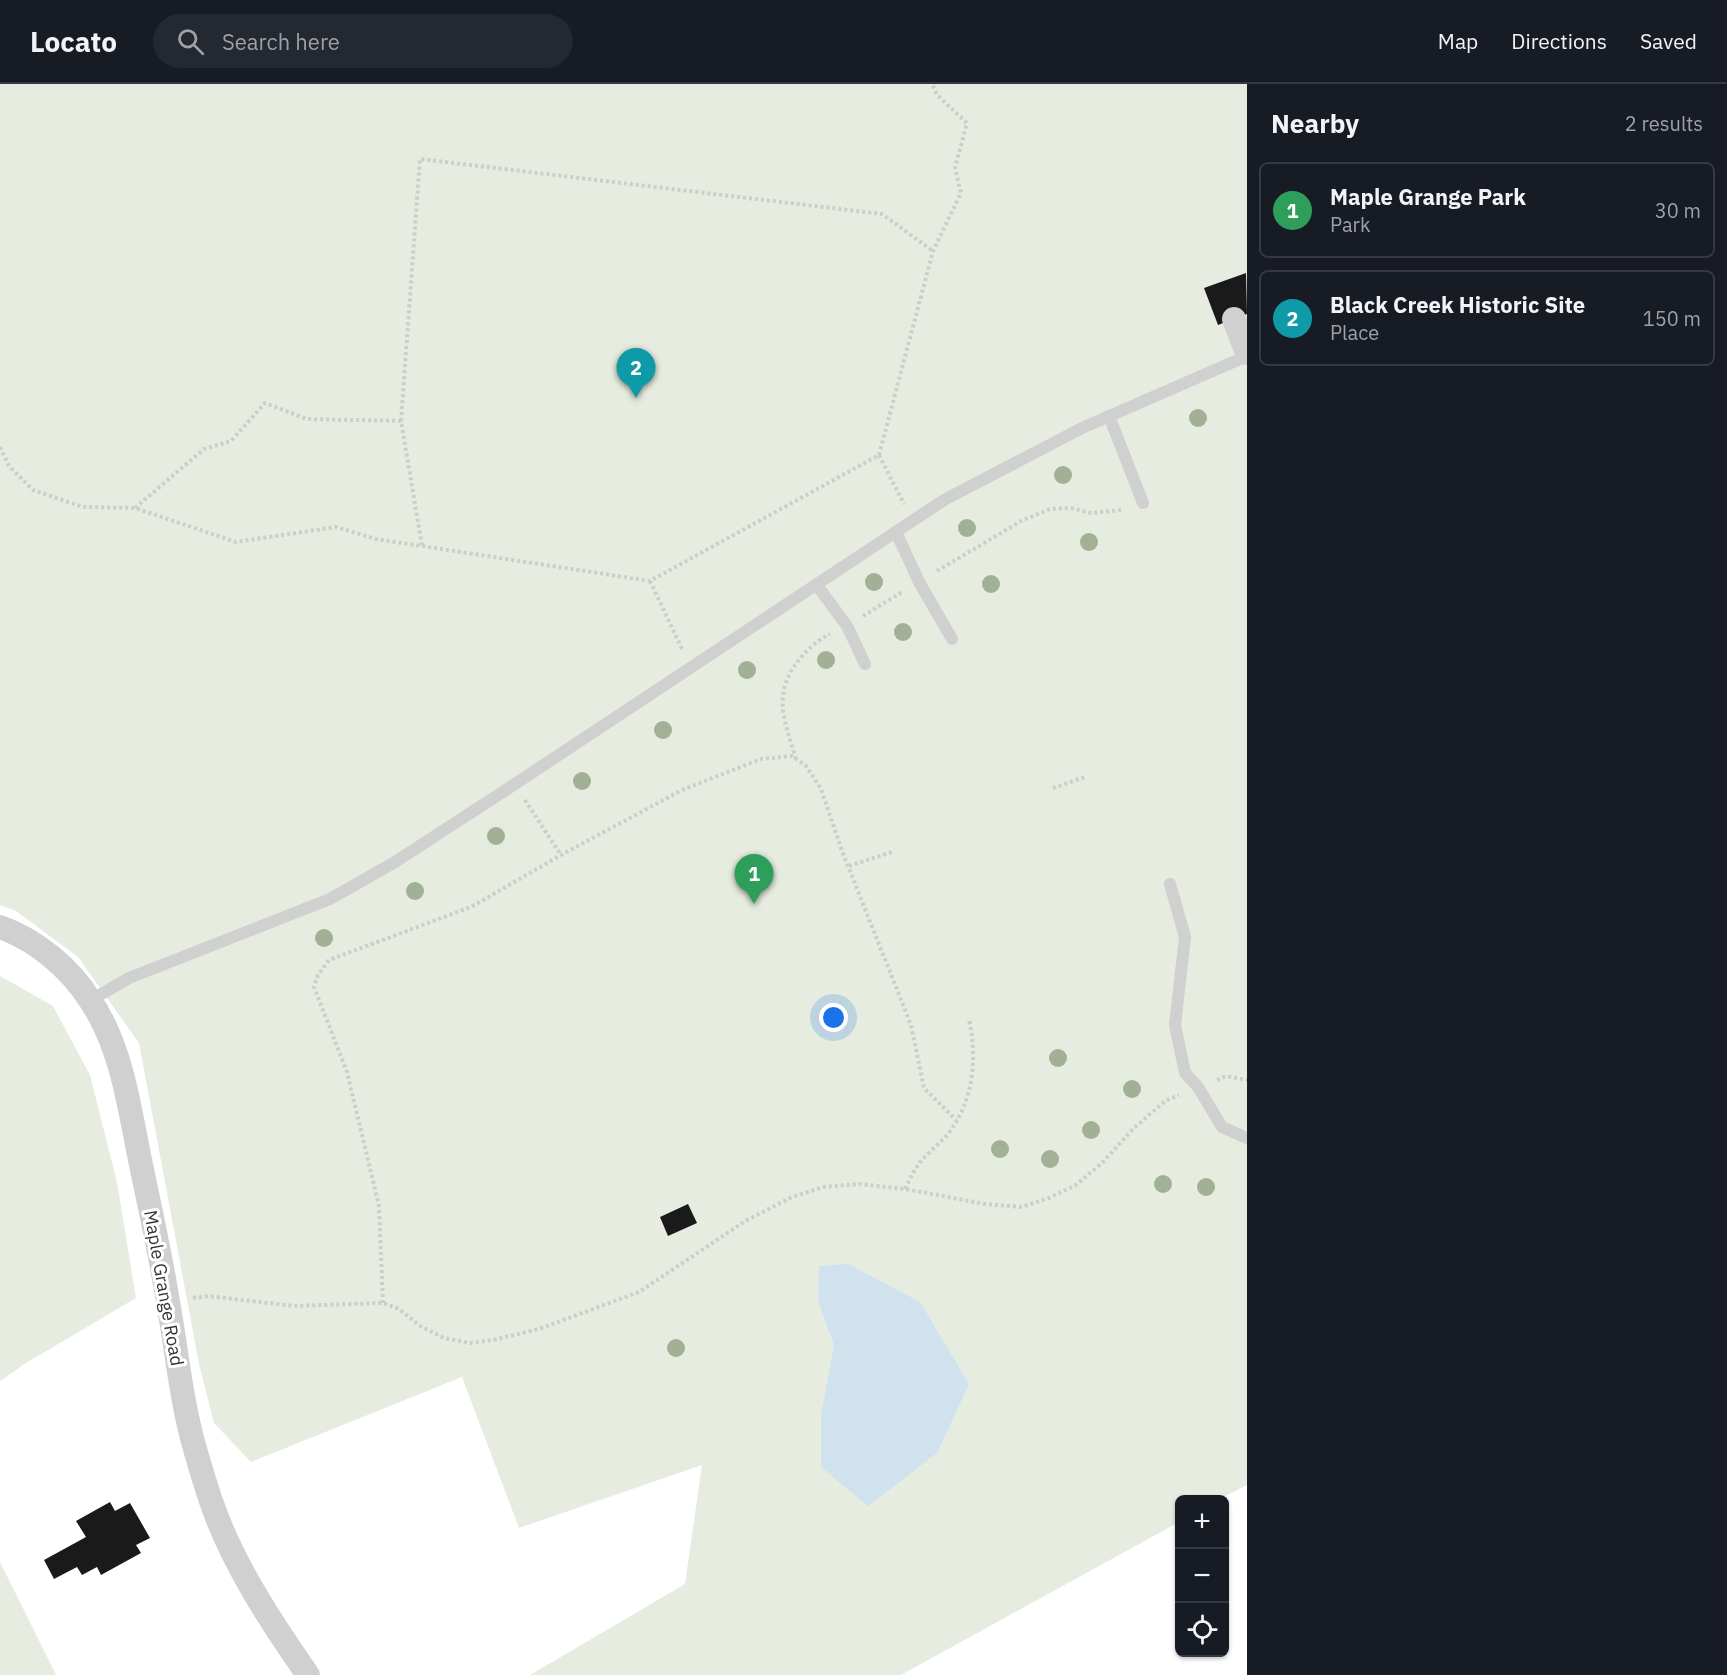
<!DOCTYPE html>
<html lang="en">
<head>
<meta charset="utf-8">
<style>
	:root { --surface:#171b24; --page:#242831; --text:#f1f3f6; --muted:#9ea1a6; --line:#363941; --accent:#b45309 }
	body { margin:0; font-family:"IBM Plex Sans",sans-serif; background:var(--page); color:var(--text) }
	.controls { position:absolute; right:18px; bottom:18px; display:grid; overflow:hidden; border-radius:9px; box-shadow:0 2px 4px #0004 }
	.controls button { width:54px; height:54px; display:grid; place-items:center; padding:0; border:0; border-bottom:2px solid var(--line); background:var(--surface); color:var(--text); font:30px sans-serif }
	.you { position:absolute; left:834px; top:934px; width:21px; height:21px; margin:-15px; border:4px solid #fff; border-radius:50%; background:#1a73e8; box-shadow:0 0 0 9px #1a73e833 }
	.badge { display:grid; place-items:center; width:39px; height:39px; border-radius:50%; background:var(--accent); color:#fff; font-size:20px; font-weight:700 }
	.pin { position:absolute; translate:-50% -50px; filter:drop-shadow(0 2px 3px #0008) }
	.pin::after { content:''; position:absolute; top:32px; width:21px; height:18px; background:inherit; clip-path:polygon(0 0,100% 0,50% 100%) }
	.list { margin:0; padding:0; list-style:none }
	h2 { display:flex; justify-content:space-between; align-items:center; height:78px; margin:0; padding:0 24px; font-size:26px }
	h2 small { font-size:20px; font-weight:400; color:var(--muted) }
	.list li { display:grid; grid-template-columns:39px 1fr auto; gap:18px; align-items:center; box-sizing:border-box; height:96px; margin:0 12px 12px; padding:0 12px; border:2px solid var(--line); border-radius:9px }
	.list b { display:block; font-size:22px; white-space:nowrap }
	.list p { margin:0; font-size:20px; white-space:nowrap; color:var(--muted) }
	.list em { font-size:20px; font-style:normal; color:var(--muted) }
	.icon { flex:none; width:33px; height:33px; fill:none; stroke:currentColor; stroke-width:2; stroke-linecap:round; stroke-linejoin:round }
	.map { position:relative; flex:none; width:1247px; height:1591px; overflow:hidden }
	header { display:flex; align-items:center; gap:36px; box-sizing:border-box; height:84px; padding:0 30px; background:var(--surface); border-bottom:2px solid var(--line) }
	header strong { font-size:28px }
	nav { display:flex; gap:33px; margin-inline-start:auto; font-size:21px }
	.search { width:420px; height:54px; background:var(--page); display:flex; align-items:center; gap:15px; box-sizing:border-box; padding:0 21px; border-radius:33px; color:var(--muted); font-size:22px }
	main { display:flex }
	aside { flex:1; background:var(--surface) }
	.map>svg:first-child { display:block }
	.green { fill:#e6ecdf }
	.water { fill:#cfe2ee }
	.building { fill:#1a1a1a }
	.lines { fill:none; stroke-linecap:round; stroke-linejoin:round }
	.path { stroke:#cdcdcd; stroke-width:4; stroke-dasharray:3 3; stroke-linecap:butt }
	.lane { stroke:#d0d0d0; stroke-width:12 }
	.street { stroke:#d0d0d0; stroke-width:24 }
	.tree { fill:#a2b095 }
	.labels { text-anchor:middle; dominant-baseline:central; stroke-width:6; stroke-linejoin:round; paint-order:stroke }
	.street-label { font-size:18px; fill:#333; stroke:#fff }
</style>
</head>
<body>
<header>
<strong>Locato</strong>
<div class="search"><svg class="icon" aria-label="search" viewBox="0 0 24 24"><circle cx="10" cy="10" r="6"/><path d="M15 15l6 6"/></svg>Search here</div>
<nav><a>Map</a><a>Directions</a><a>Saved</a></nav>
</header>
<main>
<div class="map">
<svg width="1247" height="1591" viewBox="0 0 1247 1591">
	<rect width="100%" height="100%" fill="#fff"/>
	<g class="green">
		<polygon points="0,0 1247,0 1247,1401 1220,1415 1180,1416 1179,1438 901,1591 530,1591 685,1500 702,1381 519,1444 462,1293 251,1378 214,1339 199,1280 139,959 78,873 16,827 0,821"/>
		<polygon points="0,892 53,922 90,991 117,1098 136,1214 26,1279 0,1297"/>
		<polygon points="0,1478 56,1591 0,1591"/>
	</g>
	<polygon class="water" points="848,1180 920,1218 969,1300 937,1369 868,1422 821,1383 821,1332 834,1261 818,1217 819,1182"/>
	<g class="building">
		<polygon points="1246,189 1247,230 1218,241 1204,204"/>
		<polygon points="688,1120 697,1139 668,1152 660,1133"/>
		<polygon points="110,1418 115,1427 130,1419 150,1454 136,1461 141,1469 101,1491 97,1483 82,1491 77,1483 54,1495 44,1476 86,1453 76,1437"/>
	</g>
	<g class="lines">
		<g class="path">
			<polyline points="401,337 420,75 882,130 933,167"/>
			<polyline points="0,363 9,382 33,406 83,423 135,424 236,458 336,443 376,455 650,497 879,371 904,420"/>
			<polyline points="879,371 933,167 961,109 955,84 967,39 937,11 932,0"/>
			<polyline points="135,424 204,365 231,357 265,319 307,335 401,337 422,462"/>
			<polyline points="937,487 1021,437 1050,425 1071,424 1091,429 1122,426"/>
			<polyline points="650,497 683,567"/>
			<polyline points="863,532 902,508"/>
			<path d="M796,675C783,633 771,606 804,570C811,562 820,555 830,550"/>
			<polyline points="1053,704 1085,693"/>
			<polyline points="525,716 561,771"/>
			<polyline points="849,782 892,768"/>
			<polyline points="1217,996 1226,992 1247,996"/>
			<path d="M905,1105C910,1095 914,1086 921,1077C929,1068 939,1060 947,1051C973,1020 978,974 969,936"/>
			<polyline points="193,1214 208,1212 294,1222 383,1219 399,1225 420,1242 444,1254 470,1259 493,1256 539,1245 639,1208 747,1136 792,1113 823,1103 859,1100 905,1105 985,1120 1021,1123 1049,1114 1076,1101 1103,1078 1132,1046 1165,1017 1179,1011"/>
			<polyline points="383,1219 379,1122 347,988 314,903 318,891 329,876 471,823 561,771 682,706 761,675 792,672 806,682 821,705 842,767 911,941 924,1004 956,1036"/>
		</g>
		<g class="lane">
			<polyline points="1109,332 1143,419"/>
			<polyline points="896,448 919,498 952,555"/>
			<polyline points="816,500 847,542 865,580"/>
			<polyline points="1170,800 1185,853 1175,941 1185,989 1198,1003 1222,1043 1247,1054"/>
			<polyline points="91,916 129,894 330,815 395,778 515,700 944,416 1082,344 1247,272"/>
		</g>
		<g class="street">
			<polyline points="1234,235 1247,269"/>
			<path d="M0,843C36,856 70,884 90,916C120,960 128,1015 138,1066C148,1116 160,1167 168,1218C177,1267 181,1317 195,1365C200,1382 205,1400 211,1417C232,1479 271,1538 308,1591"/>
		</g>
	</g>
	<g class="tree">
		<circle cx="1198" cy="334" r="9"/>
		<circle cx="1063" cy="391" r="9"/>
		<circle cx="967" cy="444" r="9"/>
		<circle cx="1089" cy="458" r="9"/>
		<circle cx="874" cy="498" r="9"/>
		<circle cx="991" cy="500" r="9"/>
		<circle cx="903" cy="548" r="9"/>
		<circle cx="826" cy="576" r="9"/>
		<circle cx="747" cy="586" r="9"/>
		<circle cx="663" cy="646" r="9"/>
		<circle cx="582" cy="697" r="9"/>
		<circle cx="496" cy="752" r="9"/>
		<circle cx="415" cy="807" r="9"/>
		<circle cx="324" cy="854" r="9"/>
		<circle cx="1058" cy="974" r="9"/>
		<circle cx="1132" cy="1005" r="9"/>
		<circle cx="1091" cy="1046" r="9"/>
		<circle cx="1000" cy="1065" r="9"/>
		<circle cx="1050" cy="1075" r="9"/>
		<circle cx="1163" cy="1100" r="9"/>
		<circle cx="1206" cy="1103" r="9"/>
		<circle cx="676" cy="1264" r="9"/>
	</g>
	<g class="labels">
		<g class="street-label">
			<text transform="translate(164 1204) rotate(80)">Maple Grange Road</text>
		</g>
	</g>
</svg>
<div class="controls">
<button>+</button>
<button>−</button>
<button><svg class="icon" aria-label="locate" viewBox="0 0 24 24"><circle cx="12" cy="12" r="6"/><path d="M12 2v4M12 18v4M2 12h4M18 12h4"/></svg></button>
</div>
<div class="you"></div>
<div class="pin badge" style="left:754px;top:820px;background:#2e9e5b">1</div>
<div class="pin badge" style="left:636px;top:314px;background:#0f9aa8">2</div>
</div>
<aside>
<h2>Nearby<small>2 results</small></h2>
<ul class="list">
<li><span class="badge" style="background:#2e9e5b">1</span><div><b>Maple Grange Park</b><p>Park</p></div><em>30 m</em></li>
<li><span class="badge" style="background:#0f9aa8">2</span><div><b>Black Creek Historic Site</b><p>Place</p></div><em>150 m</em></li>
</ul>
</aside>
</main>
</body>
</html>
